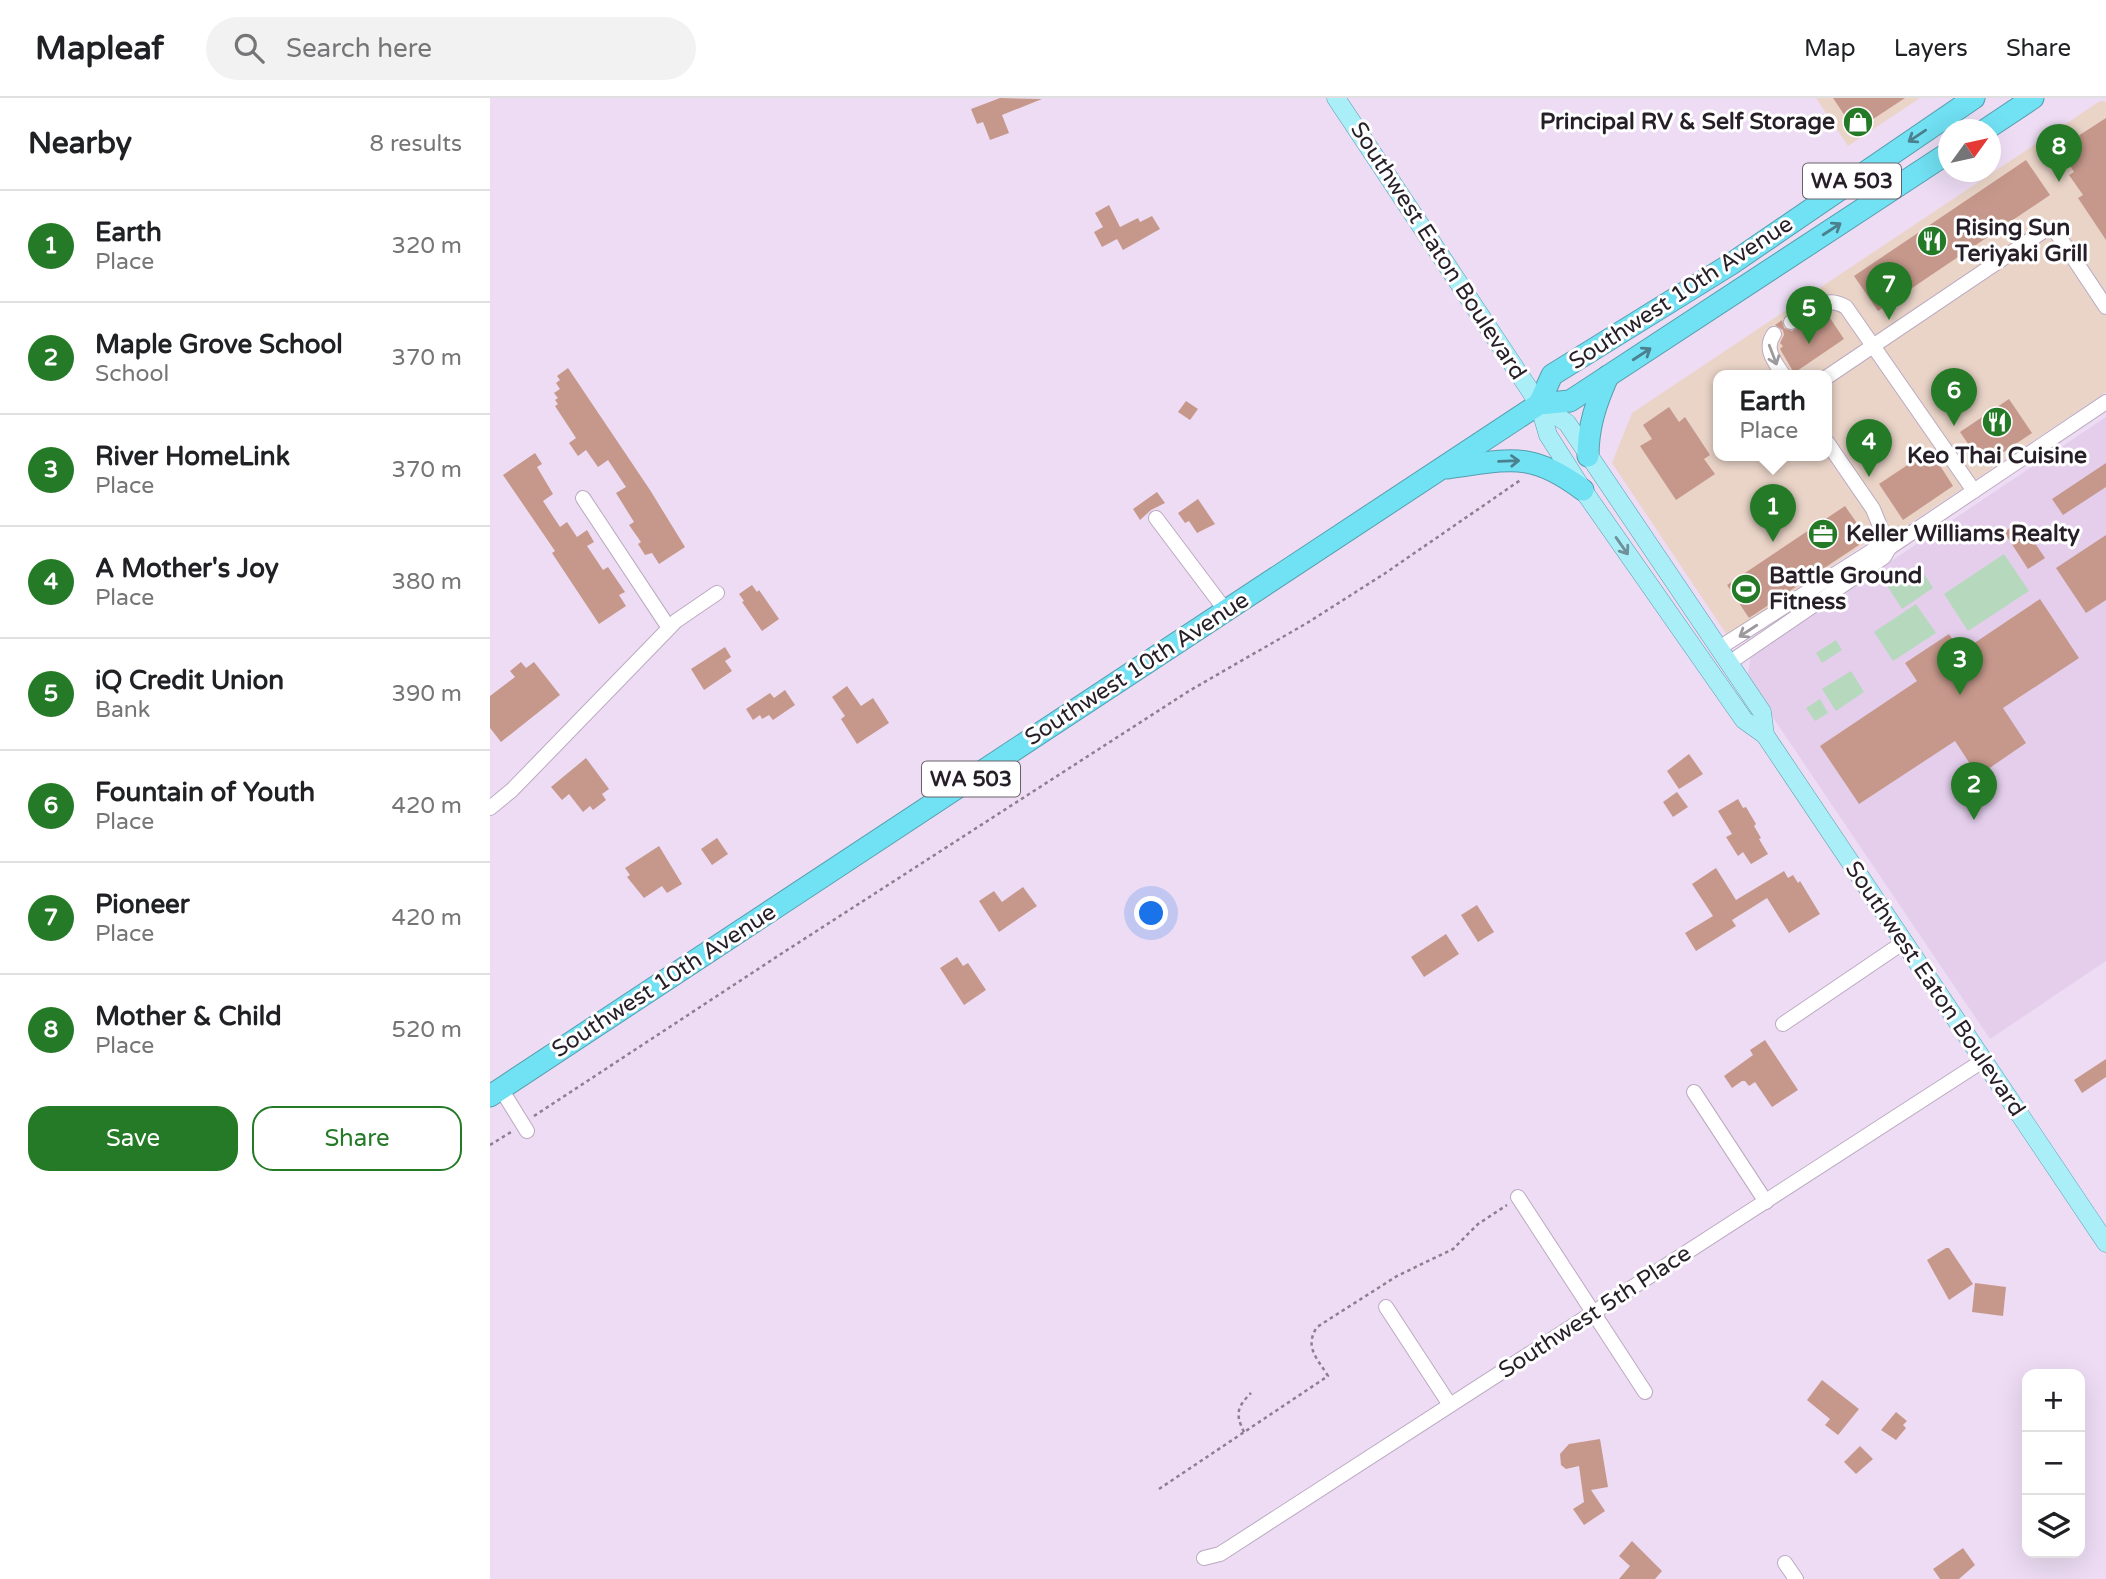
<!DOCTYPE html>
<html lang="en">
<head>
<meta charset="utf-8">
<style>
	:root { --surface:#fff; --page:#f2f2f2; --text:#202124; --muted:#757577; --line:#e0e0e0; --accent:#247a26 }
	body { margin:0; font-family:"Varela Round",sans-serif; background:var(--page); color:var(--text) }
	.controls { position:absolute; right:21px; bottom:21px; display:grid; overflow:hidden; border-radius:14px; box-shadow:0 7px 28px #0002 }
	.controls button { width:63px; height:63px; display:grid; place-items:center; padding:0; border:0; border-bottom:2px solid var(--line); background:var(--surface); color:var(--text); font:35px sans-serif }
	.compass { position:absolute; left:1448px; top:21px; width:63px; height:63px; border-radius:50%; background:var(--surface); box-shadow:0 7px 28px #0002; rotate:57deg }
	.you { position:absolute; left:662px; top:816px; width:24px; height:24px; margin:-18px; border:5px solid #fff; border-radius:50%; background:#1a73e8; box-shadow:0 0 0 10px #1a73e833 }
	.badge { display:grid; place-items:center; width:46px; height:46px; border-radius:50%; background:var(--accent); color:#fff; font-size:23px; font-weight:700 }
	.pin { position:absolute; translate:-50% -58px; filter:drop-shadow(0 2px 4px #0008) }
	.pin::after { content:''; position:absolute; top:37px; width:24px; height:21px; background:inherit; clip-path:polygon(0 0,100% 0,50% 100%) }
	.popup { position:absolute; left:1223px; top:272px; width:119px; height:91px; box-sizing:border-box; display:grid; place-content:center; border-radius:14px; background:var(--surface); filter:drop-shadow(0 2px 5px #0005); font-size:23px; white-space:nowrap; color:var(--muted) }
	.popup b { font-size:26px; color:var(--text) }
	.popup::after { content:''; position:absolute; left:50%; top:100%; margin-left:-14px; border:14px solid transparent; border-top-color:var(--surface) }
	.list { margin:0; padding:0; list-style:none }
	h2 { display:flex; justify-content:space-between; align-items:center; height:91px; margin:0; padding:0 28px; font-size:30px }
	h2 small { font-size:23px; font-weight:400; color:var(--muted) }
	.list li { display:grid; grid-template-columns:46px 1fr auto; gap:21px; align-items:center; box-sizing:border-box; height:112px; padding:0 28px; border-top:2px solid var(--line) }
	.list b { display:block; font-size:26px; white-space:nowrap }
	.list p { margin:0; font-size:23px; white-space:nowrap; color:var(--muted) }
	.list em { font-size:23px; font-style:normal; color:var(--muted) }
	.actions { display:flex; gap:14px; padding:21px 28px }
	.actions a { flex:1; padding:16px 0; border:2px solid var(--accent); border-radius:21px; text-align:center; font-size:24px; color:var(--accent) }
	.actions .main { background:var(--accent); color:#fff }
	.icon { flex:none; width:38px; height:38px; fill:none; stroke:currentColor; stroke-width:2; stroke-linecap:round; stroke-linejoin:round }
	.map { position:relative; flex:none; width:1616px; height:1481px; overflow:hidden }
	header { display:flex; align-items:center; gap:42px; box-sizing:border-box; height:98px; padding:0 35px; background:var(--surface); border-bottom:2px solid var(--line) }
	header strong { font-size:33px }
	nav { display:flex; gap:38px; margin-inline-start:auto; font-size:24px }
	.search { width:490px; height:63px; background:var(--page); display:flex; align-items:center; gap:18px; box-sizing:border-box; padding:0 24px; border-radius:38px; color:var(--muted); font-size:26px }
	main { display:flex }
	aside { flex:1; background:var(--surface) }
	.map>svg:first-child { display:block }
	.commercial { fill:#ead4c8; fill-rule:evenodd }
	.built { fill:#e4ceec }
	.green { fill:#b6d9be }
	.building { fill:#c6988b }
	.lines { fill:none; stroke-linecap:round; stroke-linejoin:round }
	.minor-casing { stroke:#bbaac1; stroke-width:16 }
	.major-casing { stroke:#579ead; stroke-width:19 }
	.highway-casing { stroke:#579ead; stroke-width:23 }
	.path { stroke:#8b7f90; stroke-width:2.5; stroke-dasharray:3.5 3.5; stroke-linecap:butt }
	.minor { stroke:#fff; stroke-width:14 }
	.major { stroke:#aaeef8; stroke-width:18 }
	.highway { stroke:#71e2f4; stroke-width:21 }
	.oneway { stroke:#4c808e }
	.oneway2 { stroke:#9d9a9e }
	.oneway3 { stroke:#6f919a }
	.labels { text-anchor:middle; dominant-baseline:central; stroke-width:6; stroke-linejoin:round; paint-order:stroke }
	.shield { fill:#fff; stroke:#676268; stroke-width:2 }
	.shield-label { font-size:21px; font-weight:bold; fill:#261f28 }
	.poi-label { font-size:23px; font-weight:bold; fill:#261f28; stroke:#fff; text-anchor:start }
	.street-label { font-size:23px; fill:#261f28; stroke:#fff }
</style>
</head>
<body>
<header>
<strong>Mapleaf</strong>
<div class="search"><svg class="icon" aria-label="search" viewBox="0 0 24 24"><circle cx="10" cy="10" r="6"/><path d="M15 15l6 6"/></svg>Search here</div>
<nav><a>Map</a><a>Layers</a><a>Share</a></nav>
</header>
<main>
<aside>
<h2>Nearby<small>8 results</small></h2>
<ul class="list">
<li><span class="badge">1</span><div><b>Earth</b><p>Place</p></div><em>320 m</em></li>
<li><span class="badge">2</span><div><b>Maple Grove School</b><p>School</p></div><em>370 m</em></li>
<li><span class="badge">3</span><div><b>River HomeLink</b><p>Place</p></div><em>370 m</em></li>
<li><span class="badge">4</span><div><b>A Mother's Joy</b><p>Place</p></div><em>380 m</em></li>
<li><span class="badge">5</span><div><b>iQ Credit Union</b><p>Bank</p></div><em>390 m</em></li>
<li><span class="badge">6</span><div><b>Fountain of Youth</b><p>Place</p></div><em>420 m</em></li>
<li><span class="badge">7</span><div><b>Pioneer</b><p>Place</p></div><em>420 m</em></li>
<li><span class="badge">8</span><div><b>Mother &amp; Child</b><p>Place</p></div><em>520 m</em></li>
</ul>
<div class="actions"><a class="main">Save</a><a>Share</a></div>
</aside>
<div class="map">
<svg width="1616" height="1481" viewBox="0 0 1616 1481">
	<rect width="100%" height="100%" fill="#eddcf4"/>
	<g class="commercial">
		<polygon points="1326,0 1430,0 1358,48"/>
		<path d="M1610,3L1616,4V294L1409,433L1375,446L1237,537L1122,365L1142,315ZM1229,278H1337V358H1229Z"/>
	</g>
	<polygon class="built" points="1616,319 1616,863 1500,941 1257,581 1261,557"/>
	<g class="green">
		<polygon points="1514,456 1539,493 1478,533 1454,496"/>
		<polygon points="1429,468 1443,490 1412,511 1398,489"/>
		<polygon points="1426,506 1446,535 1403,563 1384,534"/>
		<polygon points="1346,542 1352,552 1332,565 1326,555"/>
		<polygon points="1361,573 1374,594 1346,613 1332,591"/>
		<polygon points="1330,601 1338,615 1325,623 1316,610"/>
	</g>
	<g class="building">
		<polygon points="510,0 552,1 512,17 519,35 500,42 493,24 487,26 481,11"/>
		<polygon points="1343,0 1415,0 1365,33"/>
		<polygon points="1616,20 1616,142 1588,100 1593,97 1579,77 1584,74 1573,57 1577,54 1575,51 1587,43 1585,40"/>
		<polygon points="1536,62 1560,97 1388,213 1364,178"/>
		<polygon points="619,107 630,129 648,120 650,124 662,118 670,131 633,152 627,141 612,149 604,134 613,129 605,115"/>
		<polygon points="1336,214 1354,241 1304,275 1290,251 1293,248 1290,245 1294,237 1293,232 1285,227 1292,222 1294,230 1302,233"/>
		<polygon points="78,270 160,392 195,449 169,466 162,455 155,457 148,446 151,444 139,427 144,424 126,395 136,389 118,362 108,369 96,352 88,358 79,345 86,340 65,308 68,306 65,302 68,300 64,295 70,291 66,285 70,282 67,278"/>
		<polygon points="1519,301 1542,335 1493,368 1470,334"/>
		<polygon points="696,303 708,311 700,322 688,314"/>
		<polygon points="1179,309 1189,324 1195,319 1220,357 1214,361 1225,376 1186,402 1150,348 1162,341 1153,327"/>
		<polygon points="1440,352 1463,388 1413,422 1389,386"/>
		<polygon points="45,355 52,366 47,369 63,396 53,403 70,429 77,424 87,439 97,432 104,444 97,448 113,472 118,469 135,494 129,497 136,508 109,526 62,455 65,453 13,377"/>
		<polygon points="1616,365 1616,389 1573,417 1562,401"/>
		<polygon points="667,394 675,405 661,412 650,422 643,411"/>
		<polygon points="708,401 725,426 707,435 699,423 695,425 688,415"/>
		<polygon points="1355,408 1378,441 1259,520 1237,487"/>
		<polygon points="1530,423 1555,460 1538,471 1514,434"/>
		<polygon points="1616,437 1616,502 1596,515 1566,470"/>
		<polygon points="262,487 267,494 269,492 289,521 272,533 252,504 254,503 249,496"/>
		<polygon points="1550,501 1589,560 1513,610 1536,645 1488,678 1465,643 1369,706 1330,648 1427,583 1415,565 1459,536 1471,554"/>
		<polygon points="235,549 241,559 235,563 242,573 214,592 201,571"/>
		<polygon points="31,564 36,570 44,564 70,597 11,644 0,630 0,598 25,579 20,573"/>
		<polygon points="357,588 371,608 383,600 399,625 367,646 351,621 355,618 342,599"/>
		<polygon points="295,592 305,607 283,622 279,617 272,621 270,617 263,622 256,611 280,595 284,600"/>
		<polygon points="1199,656 1213,676 1189,691 1177,673"/>
		<polygon points="96,660 119,691 112,696 116,702 103,712 100,708 93,714 79,696 72,702 61,689"/>
		<polygon points="1187,694 1198,709 1183,719 1173,704"/>
		<polygon points="1248,701 1253,710 1256,709 1266,726 1264,728 1271,740 1269,741 1278,756 1261,766 1253,754 1248,758 1236,739 1242,736 1228,713"/>
		<polygon points="227,740 238,756 222,767 211,751"/>
		<polygon points="169,748 192,786 177,795 172,788 154,800 137,779 140,777 135,770"/>
		<polygon points="1226,770 1246,802 1294,773 1298,780 1303,777 1308,785 1310,783 1330,816 1299,835 1277,800 1242,822 1246,828 1206,853 1195,835 1223,818 1202,786"/>
		<polygon points="533,789 547,808 509,834 489,803 504,793 512,804"/>
		<polygon points="987,807 1004,834 988,844 971,817"/>
		<polygon points="956,836 969,856 934,879 921,859"/>
		<polygon points="467,859 473,868 478,865 496,892 474,907 450,870"/>
		<polygon points="1275,942 1308,992 1282,1009 1265,984 1259,988 1255,983 1252,983 1242,990 1234,978 1263,957 1260,952"/>
		<polygon points="1616,961 1616,979 1592,995 1584,982"/>
		<polygon points="1456,1150 1459,1150 1483,1186 1459,1202 1437,1162"/>
		<polygon points="1485,1185 1516,1189 1513,1218 1482,1214"/>
		<polygon points="1332,1282 1369,1311 1348,1337 1335,1327 1340,1321 1317,1302"/>
		<polygon points="1406,1314 1417,1323 1413,1327 1416,1330 1406,1342 1391,1332"/>
		<polygon points="1110,1341 1118,1389 1101,1392 1115,1413 1094,1427 1083,1411 1094,1404 1089,1368 1076,1371 1071,1367 1070,1356 1079,1346"/>
		<polygon points="1370,1348 1383,1361 1366,1376 1354,1364"/>
		<polygon points="1142,1443 1172,1473 1165,1481 1129,1481 1140,1468 1129,1458"/>
		<polygon points="1473,1450 1485,1467 1469,1481 1450,1481 1443,1471"/>
	</g>
	<g class="lines">
		<g class="minor-casing">
			<g id="minor">
				<path d="M1301,224C1319,212 1335,196 1356,209L1484,393"/>
				<path d="M1284,236C1273,251 1285,264 1294,278"/>
				<polyline points="1337,279 1555,132 1566,134 1616,209"/>
				<polyline points="1337,344 1383,411 1399,450"/>
				<polyline points="93,400 179,530"/>
				<polyline points="666,420 736,513"/>
				<polyline points="1229,550 1388,449 1399,450"/>
				<polyline points="1239,565 1394,459 1399,450 1616,304"/>
				<polyline points="0,710 22,692 186,523 227,495"/>
				<polyline points="1293,926 1414,844"/>
				<polyline points="11,991 37,1033"/>
				<polyline points="1204,994 1276,1104"/>
				<polyline points="1028,1099 1155,1294"/>
				<polyline points="896,1209 960,1307"/>
				<polyline points="714,1460 730,1456 1494,962"/>
				<polyline points="1295,1465 1306,1481"/>
			</g>
		</g>
		<g class="major-casing">
			<g id="major">
				<polyline points="846,0 1049,306 1058,337 1093,392 1254,622 1275,637 1616,1145"/>
				<polyline points="1049,306 1077,325 1272,614 1275,637"/>
			</g>
		</g>
		<g class="highway-casing">
			<g id="highway">
				<polyline points="1495,32 1543,0"/>
				<polyline points="1049,306 1062,277 1241,166 1484,0"/>
				<path d="M1098,358C1098,328 1106,305 1118,278"/>
				<path d="M957,370C1019,362 1040,352 1093,392"/>
				<polyline points="0,998 1049,306 1080,303 1458,55"/>
			</g>
		</g>
		<g class="path">
			<polyline points="44,1018 294,854 699,593 817,525 894,476 1032,381"/>
			<polyline points="0,1047 21,1034"/>
			<path d="M754,1334C745,1316 747,1309 761,1295"/>
			<path d="M669,1391L838,1278C827,1260 814,1249 827,1229L907,1178L963,1151L988,1126L1017,1107"/>
		</g>
		<use href="#minor" class="minor"/>
		<use href="#major" class="major"/>
		<use href="#highway" class="highway"/>
	</g>
	<defs><path id="oneway-shaft" d="M-6 0H5M1.5-3L5.5 0L1.5 3" fill="none" stroke-width="1.6" stroke-linecap="round" stroke-linejoin="round" transform="scale(1.75)"/></defs>
	<g class="oneway">
		<use href="#oneway-shaft" transform="translate(1427 38) rotate(146)"/>
		<use href="#oneway-shaft" transform="translate(1342 131) rotate(-33)"/>
		<use href="#oneway-shaft" transform="translate(1152 256) rotate(-33)"/>
		<use href="#oneway-shaft" transform="translate(1019 363) rotate(-2)"/>
	</g>
	<g class="oneway2">
		<use href="#oneway-shaft" transform="translate(1283 257) rotate(69)"/>
		<use href="#oneway-shaft" transform="translate(1258 533) rotate(147)"/>
	</g>
	<use class="oneway3" href="#oneway-shaft" transform="translate(1132 448) rotate(55)"/>
	<defs>
		<g id="shop-disc" transform="scale(1.575)"><circle r="9.5" fill="#247a26" stroke="#fff"/><path d="M-5-2.5h2.3a2.7 3.5 0 0 1 5.4 0H5L5.5 6h-11ZM-1.5-2.5h3a1.5 2.3 0 0 0-3 0Z" fill="#fff"/></g>
		<g id="restaurant-disc" transform="scale(1.575)"><circle r="9.5" fill="#247a26" stroke="#fff"/><path d="M-5-6h1v4h1v-4h1v4h1v-4h1v5L-1.5 .5V6h-2V.5L-5-1ZM5-6V6H3V1.5H1.5Q1.5-4 5-6Z" fill="#fff"/></g>
		<g id="office-disc" transform="scale(1.575)"><circle r="9.5" fill="#247a26" stroke="#fff"/><path d="M-6-3h4V-5.5h4V-3h4V5H-6ZM-1-4.5V-3h2v-1.5ZM-6 0V1H6V0Z" fill="#fff"/></g>
		<g id="stadium-disc" transform="scale(1.575)"><circle r="9.5" fill="#247a26" stroke="#fff"/><path d="M0-5a6.5 5 0 1 0 0 10a6.5 5 0 1 0 0-10ZM-3.5-1.8h7v3.6h-7Z" fill="#fff"/></g>
	</defs>
	<g fill-rule="evenodd">
		<use href="#shop-disc" x="1368" y="24"/>
		<use href="#restaurant-disc" x="1442" y="143"/>
		<use href="#restaurant-disc" x="1507" y="324"/>
		<use href="#office-disc" x="1333" y="436"/>
		<use href="#stadium-disc" x="1256" y="491"/>
	</g>
	<g class="labels">
		<g class="shield">
			<rect x="1313" y="65.5" width="98" height="35" rx="5"/>
			<rect x="432" y="663.5" width="98" height="35" rx="5"/>
		</g>
		<g class="shield-label">
			<text x="1362" y="83">WA 503</text>
			<text x="481" y="681">WA 503</text>
		</g>
		<g class="poi-label">
			<text x="1345" y="24" text-anchor="end">Principal RV &amp; Self Storage</text>
			<text x="1465" y="130">Rising Sun<tspan x="1465" dy="26">Teriyaki Grill</tspan></text>
			<text x="1507" y="358" text-anchor="middle">Keo Thai Cuisine</text>
			<text x="1356" y="436">Keller Williams Realty</text>
			<text x="1279" y="478">Battle Ground<tspan x="1279" dy="26">Fitness</tspan></text>
		</g>
		<g class="street-label">
			<text transform="translate(948 153) rotate(57)">Southwest Eaton Boulevard</text>
			<text transform="translate(1191 195) rotate(-33)">Southwest 10th Avenue</text>
			<text transform="translate(647 571) rotate(-33)">Southwest 10th Avenue</text>
			<text transform="translate(174 883) rotate(-33)">Southwest 10th Avenue</text>
			<text transform="translate(1445 891) rotate(56)">Southwest Eaton Boulevard</text>
			<text transform="translate(1105 1214) rotate(-33)">Southwest 5th Place</text>
		</g>
	</g>
</svg>
<div class="controls">
<button>+</button>
<button>−</button>
<button><svg class="icon" aria-label="layers" viewBox="0 0 24 24"><path d="M12 4l9 5-9 5-9-5zM3 14l9 5 9-5"/></svg></button>
</div>
<svg class="compass" viewBox="-18 -18 36 36"><path d="M0-13l5 13h-10z" fill="#e53935"/><path d="M0 13l5-13h-10z" fill="#757577"/></svg>
<div class="you"></div>
<div class="pin badge" style="left:1283px;top:444px">1</div>
<div class="popup"><b>Earth</b>Place</div>
<div class="pin badge" style="left:1484px;top:722px">2</div>
<div class="pin badge" style="left:1470px;top:597px">3</div>
<div class="pin badge" style="left:1379px;top:379px">4</div>
<div class="pin badge" style="left:1319px;top:246px">5</div>
<div class="pin badge" style="left:1464px;top:328px">6</div>
<div class="pin badge" style="left:1399px;top:222px">7</div>
<div class="pin badge" style="left:1569px;top:84px">8</div>
</div>
</main>
</body>
</html>
